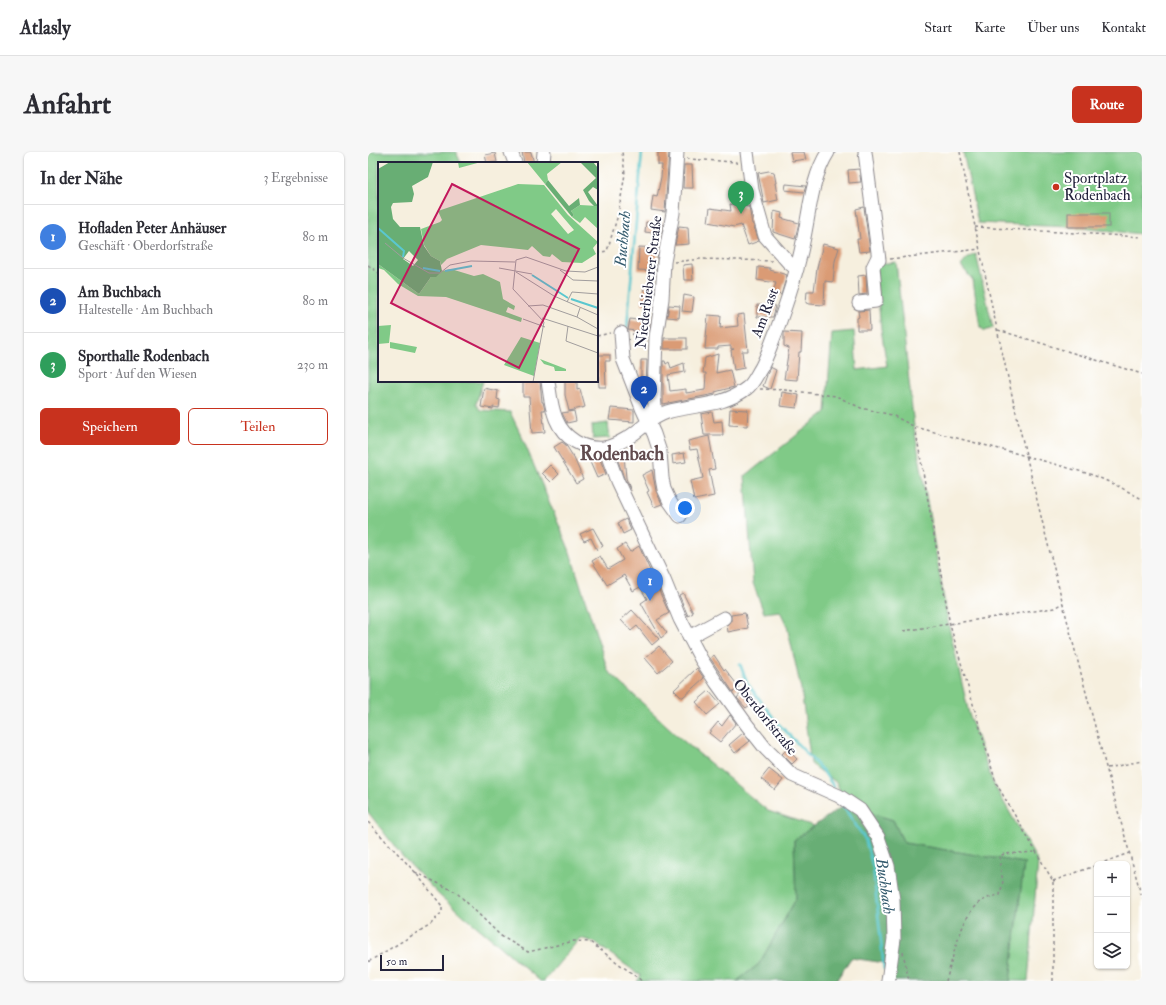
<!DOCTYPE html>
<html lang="de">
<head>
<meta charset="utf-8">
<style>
	:root { --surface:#fff; --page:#f7f7f7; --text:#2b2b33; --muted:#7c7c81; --line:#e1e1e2; --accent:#c8321e }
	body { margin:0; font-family:"IM FELL Double Pica",serif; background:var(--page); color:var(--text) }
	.controls { position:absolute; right:12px; bottom:12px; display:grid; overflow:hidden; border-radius:6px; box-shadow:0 1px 3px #0004 }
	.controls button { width:36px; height:36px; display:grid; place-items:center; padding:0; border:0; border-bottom:1px solid var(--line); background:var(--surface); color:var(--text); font:20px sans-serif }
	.scale { position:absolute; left:12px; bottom:10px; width:64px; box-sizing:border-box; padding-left:4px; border:2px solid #22223b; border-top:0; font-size:11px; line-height:14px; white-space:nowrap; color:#22223b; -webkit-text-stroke:3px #fff; paint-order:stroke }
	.you { position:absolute; left:317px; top:356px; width:14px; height:14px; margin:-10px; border:3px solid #fff; border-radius:50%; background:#1a73e8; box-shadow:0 0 0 6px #1a73e833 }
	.badge { display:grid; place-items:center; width:26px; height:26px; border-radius:50%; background:var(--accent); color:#fff; font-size:13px; font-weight:700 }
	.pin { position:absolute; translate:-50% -33px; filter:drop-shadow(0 1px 2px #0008) }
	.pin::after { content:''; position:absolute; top:21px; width:14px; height:12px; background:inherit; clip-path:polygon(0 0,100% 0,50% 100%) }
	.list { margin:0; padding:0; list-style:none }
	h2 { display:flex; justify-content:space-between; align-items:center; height:52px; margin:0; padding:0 16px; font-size:17px }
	h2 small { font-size:13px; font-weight:400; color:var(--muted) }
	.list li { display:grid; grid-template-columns:26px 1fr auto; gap:12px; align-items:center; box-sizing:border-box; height:64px; padding:0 16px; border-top:1px solid var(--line) }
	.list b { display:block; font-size:15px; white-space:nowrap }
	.list p { margin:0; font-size:13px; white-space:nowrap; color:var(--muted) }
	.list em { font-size:13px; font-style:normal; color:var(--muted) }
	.actions { display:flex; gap:8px; padding:12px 16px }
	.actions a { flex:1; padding:9px 0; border:1px solid var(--accent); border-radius:6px; text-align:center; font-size:14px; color:var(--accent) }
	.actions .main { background:var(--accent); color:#fff }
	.icon { flex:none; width:22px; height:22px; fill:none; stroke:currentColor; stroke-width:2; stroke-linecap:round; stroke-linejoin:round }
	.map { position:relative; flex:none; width:774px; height:829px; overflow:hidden; border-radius:6px }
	header { display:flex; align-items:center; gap:24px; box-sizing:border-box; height:56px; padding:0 20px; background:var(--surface); border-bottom:1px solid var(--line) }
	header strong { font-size:19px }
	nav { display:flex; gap:22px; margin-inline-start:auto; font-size:14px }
	.intro { display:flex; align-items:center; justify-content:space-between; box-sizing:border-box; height:96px; padding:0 24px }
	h1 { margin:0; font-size:28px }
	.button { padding:10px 18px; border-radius:6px; background:var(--accent); color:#fff; font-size:14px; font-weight:700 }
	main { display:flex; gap:24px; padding:0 24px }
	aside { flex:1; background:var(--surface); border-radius:6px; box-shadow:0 1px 3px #0004 }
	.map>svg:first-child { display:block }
	.green { fill:#80ca87; stroke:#517661 }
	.forest { fill:#68ae74; stroke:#456858 }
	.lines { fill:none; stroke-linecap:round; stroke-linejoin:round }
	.stream { stroke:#5ac7cf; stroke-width:2.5 }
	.building { fill:#da9b74 }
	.minor-casing { stroke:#8c888c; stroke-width:15 }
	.path { stroke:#8c888c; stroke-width:1.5; stroke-dasharray:3 3; stroke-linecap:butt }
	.minor { stroke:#fff; stroke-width:13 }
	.poi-dot { fill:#c8321e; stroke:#fff; stroke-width:1.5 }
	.labels { text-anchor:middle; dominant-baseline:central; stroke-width:4; stroke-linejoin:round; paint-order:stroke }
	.poi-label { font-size:15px; fill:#22223b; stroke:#fff; text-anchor:start }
	.street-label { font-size:15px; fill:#22223b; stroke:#fff }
	.water-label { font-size:16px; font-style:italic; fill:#365c6f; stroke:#fff }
	.district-label { font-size:19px; font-weight:bold; fill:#624c4f; stroke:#fff }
	.inset-river { fill:none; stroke:#5ac7cf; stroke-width:2 }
	.inset-road { fill:none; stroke:#a19d9d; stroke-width:1 }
	.view { fill:#c2185b; fill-opacity:0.15; stroke:#c2185b; stroke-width:2 }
	.inset-edge { fill:none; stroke:#22223b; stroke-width:2 }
</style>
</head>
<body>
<header>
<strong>Atlasly</strong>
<nav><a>Start</a><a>Karte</a><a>Über uns</a><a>Kontakt</a></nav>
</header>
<div class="intro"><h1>Anfahrt</h1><a class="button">Route</a></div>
<main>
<aside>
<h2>In der Nähe<small>3 Ergebnisse</small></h2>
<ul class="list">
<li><span class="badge" style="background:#3f7fe0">1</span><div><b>Hofladen Peter Anhäuser</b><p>Geschäft · Oberdorfstraße</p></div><em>80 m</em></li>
<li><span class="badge" style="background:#1a4fb4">2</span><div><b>Am Buchbach</b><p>Haltestelle · Am Buchbach</p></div><em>80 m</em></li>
<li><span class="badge" style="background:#2e9e5b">3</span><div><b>Sporthalle Rodenbach</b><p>Sport · Auf den Wiesen</p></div><em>230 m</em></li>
</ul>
<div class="actions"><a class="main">Speichern</a><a>Teilen</a></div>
</aside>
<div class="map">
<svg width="774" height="829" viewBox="0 0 774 829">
	<rect width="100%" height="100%" fill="#fff"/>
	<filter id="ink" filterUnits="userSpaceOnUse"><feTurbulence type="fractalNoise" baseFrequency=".025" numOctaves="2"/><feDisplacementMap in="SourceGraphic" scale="8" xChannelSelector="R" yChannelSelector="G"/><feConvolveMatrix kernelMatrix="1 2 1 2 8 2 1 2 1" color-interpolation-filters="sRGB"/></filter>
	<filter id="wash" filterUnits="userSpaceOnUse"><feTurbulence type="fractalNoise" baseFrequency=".012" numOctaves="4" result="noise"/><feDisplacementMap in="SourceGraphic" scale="16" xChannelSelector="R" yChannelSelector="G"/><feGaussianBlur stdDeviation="0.9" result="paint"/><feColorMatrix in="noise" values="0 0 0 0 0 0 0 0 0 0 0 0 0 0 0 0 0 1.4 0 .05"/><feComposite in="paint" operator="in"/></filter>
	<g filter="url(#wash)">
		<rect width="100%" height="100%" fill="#f6efde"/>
		<g class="green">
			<polygon points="0,0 88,0 93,11 11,11 11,229 115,229 108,252 112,258 142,260 154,285 201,397 240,519 312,586 400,659 446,674 426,688 428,747 391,812 369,829 269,829 273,824 226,790 212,786 176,829 172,829 131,793 72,744 35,705 0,660"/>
			<polygon points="595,0 774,0 774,82 701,75 610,71"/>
			<polygon points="608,102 625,176 617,179 612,175 605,128 593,114 599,107"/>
			<polygon points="528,110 546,275 580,470 601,562 625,631 670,710 660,829 642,829 656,711 536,691 525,668 476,653 469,631 443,612 433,537 419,474 412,459 396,461 385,431 377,324 458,260 464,181 486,179 489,218 519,214 513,177 507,115 511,112"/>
			<polygon points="240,271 242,286 225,287 224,273"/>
		</g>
		<polygon class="forest" points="476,653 525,668 536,691 656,711 642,829 522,829 524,812 483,806 468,829 369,829 391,812 428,747 426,688"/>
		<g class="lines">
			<g class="stream">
				<polyline points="259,176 274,0"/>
				<polyline points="372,512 379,531 409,570 455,619 466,635"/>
				<polyline points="475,654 497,687 505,716 516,817"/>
			</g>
		</g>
		<g id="blocks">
			<g class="building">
				<polygon points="154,0 163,0 166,11 156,11"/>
				<polygon points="290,0 301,0 297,60 283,58 285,44 289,45 293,25 294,13 290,13"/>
				<polygon points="422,0 436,0 438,7 424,9"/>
				<polygon points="127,1 129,10 119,11 117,3"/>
				<polygon points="316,13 324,13 325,36 315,36"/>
				<polygon points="491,17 493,30 481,31 480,18"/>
				<polygon points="401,19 406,20 408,31 407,31 410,48 396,51 390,21"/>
				<polygon points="418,32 438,34 436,40 417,38"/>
				<polygon points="362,52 381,55 384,72 385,72 391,89 380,93 373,73 366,75 340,70 342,56 363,59"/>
				<polygon points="496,55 502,99 491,100 489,87 492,87 488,57"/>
				<polygon points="406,59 414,61 413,66 431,71 427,87 405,80"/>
				<rect x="700" y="61" width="41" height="14"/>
				<polygon points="278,70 295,72 293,82 277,80"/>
				<polygon points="311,74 320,75 321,92 307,93"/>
				<polygon points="455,92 471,96 467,109 465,130 457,129 456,153 442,152 438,151 439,139 446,139 449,116"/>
				<polygon points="271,95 290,96 288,119 270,118"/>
				<polygon points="324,112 325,128 316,128 315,113"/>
				<polygon points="390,115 402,116 402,118 419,123 413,143 405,140 408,131 389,128"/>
				<polygon points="498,123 499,142 491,143 490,124"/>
				<polygon points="276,135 287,136 285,153 274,152"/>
				<polygon points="316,143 326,145 324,160 314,159"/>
				<polygon points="301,153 312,154 311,166 299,165"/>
				<polygon points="389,153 408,154 405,165 389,165"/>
				<polygon points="501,158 502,178 489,178 489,166 491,165 490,159"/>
				<polygon points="376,162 380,199 374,199 376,216 366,218 363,198 366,197 363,197 363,194 350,195 350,197 337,197 340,163 353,164 352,176 370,174 369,163"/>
				<polygon points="262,167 282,170 281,181 260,178"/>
				<polygon points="416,180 434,181 433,200 431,200 429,228 416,227 421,196 416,194"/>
				<rect x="296" y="186" width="23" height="11"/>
				<polygon points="350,202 348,221 362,218 366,235 347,240 347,242 295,252 295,209 297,209 298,212 301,210 303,216 316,211 317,220 300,223 302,239 318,237 318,241 337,238 338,221 335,221 337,206"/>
				<polygon points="229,203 242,203 242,209 237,209 238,235 231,235"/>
				<polygon points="273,208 279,208 278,234 274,234 273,230"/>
				<polygon points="402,215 408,218 402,237 395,234"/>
				<polygon points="155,229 172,229 174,250 175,250 177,258 174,258 177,280 164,281 161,245 155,245"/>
				<polygon points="197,229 209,229 209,238 212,237 217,255 201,259 197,243"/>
				<polygon points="116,236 130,239 129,247 132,248 131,256 125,255 125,257 113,255"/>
				<polygon points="414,240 431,243 429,256 412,254"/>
				<polygon points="243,256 266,258 266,270 241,268"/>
				<polygon points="362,257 380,258 379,274 361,273"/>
				<polygon points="206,259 208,269 199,271 194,261"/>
				<polygon points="344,260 346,270 354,269 355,283 336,283 333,262"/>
				<polygon points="341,284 347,317 341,318 346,344 326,348 322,329 335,326 329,297 322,298 320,289"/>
				<polygon points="194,290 198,293 206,306 215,327 208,331 186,295"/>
				<polygon points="316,301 318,310 305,312 304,303"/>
				<polygon points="248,303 256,303 258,326 263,339 256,326"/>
				<polygon points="231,305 238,322 229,326 222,310"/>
				<polygon points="182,313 191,322 183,330 174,321"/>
				<polygon points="284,318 288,339 294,352 286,355 279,340 281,339 274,323"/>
				<polygon points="258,367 263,378 255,382 250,371"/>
				<polygon points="225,376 235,394 229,398 223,386 216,389 212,382"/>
				<polygon points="257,392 262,400 271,394 301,461 289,468 299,481 293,486 273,451 279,447 272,435 265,439 256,423 239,433 224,409 232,404 240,417 255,408 249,397"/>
				<polygon points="315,441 325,461 320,464 311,443"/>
				<polygon points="264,458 291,487 284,493 269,474 263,479 253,468"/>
				<polygon points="377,461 380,476 360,480 359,473 363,470 363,463"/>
				<polygon points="291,494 304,509 290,521 277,506"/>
				<polygon points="346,503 356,518 357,517 371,535 365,540 342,506"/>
				<polygon points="329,516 336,526 315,545 313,545 306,538"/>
				<polygon points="377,536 387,549 378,556 369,546"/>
				<polygon points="341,539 352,552 339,563 328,550"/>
				<polygon points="362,563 368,571 352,590 341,581 350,570 354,574"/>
				<polygon points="375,581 382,589 367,601 361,593"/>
				<polygon points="419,597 429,607 424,612 414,602"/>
				<polygon points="401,617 415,628 407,638 393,627"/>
			</g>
		</g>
	</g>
	<g filter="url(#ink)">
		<use href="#blocks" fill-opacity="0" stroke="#8c888c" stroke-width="1"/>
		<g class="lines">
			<g class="minor-casing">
				<g id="minor">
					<polyline points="143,0 147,11"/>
					<polyline points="379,0 384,38 397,84 421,111 429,117"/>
					<polyline points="497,0 511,108"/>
					<polyline points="175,11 176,0"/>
					<polyline points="491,151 508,149 505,115 510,105"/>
					<polyline points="253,181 255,207 274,256 286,282 292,300 294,326 296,337 302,350 312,364"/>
					<path d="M180,229C182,242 183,255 188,267C196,287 216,298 236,296C245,295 254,289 261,285C275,276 283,265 299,260C326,252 355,255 379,236C385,232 389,222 393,216C399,205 403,192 408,180C419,150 429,121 435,90C442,59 443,27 460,0"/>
					<polyline points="288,264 286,245 288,185 294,147 296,110 305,61 309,0"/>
					<polyline points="237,296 249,329 296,428 312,467 333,507 348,530 379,573 398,597 424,623 471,644 492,658 510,685 520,714 525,748 526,787 520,829"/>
					<polyline points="321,485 356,466"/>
				</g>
			</g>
			<g class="path">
				<path d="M592,0C641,251 705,499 774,746"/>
				<polyline points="319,7 368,10 369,14"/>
				<polyline points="607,75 774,85"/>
				<polyline points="229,101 239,99 250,63 257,22 254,0"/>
				<polyline points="522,107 612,97"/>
				<polyline points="306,110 333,107 404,109"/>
				<polyline points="0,113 11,121"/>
				<polyline points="630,178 774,222"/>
				<polyline points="264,182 278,184"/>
				<polyline points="229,184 242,181"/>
				<polyline points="392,237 417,238 468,244 493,256 524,263 547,275 658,304 725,323 748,333 774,347"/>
				<polyline points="547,275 582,473 628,631 685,729 685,829"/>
				<polyline points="535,479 686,456 695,451"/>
				<polyline points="739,616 774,609"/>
				<polyline points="0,670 47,720 74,754 74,760 63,772 0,810"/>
				<polyline points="731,712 761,701"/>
				<polyline points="47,720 88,740 133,784 160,800 206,789 222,790 274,829"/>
				<polyline points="685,729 729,713"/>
				<polyline points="535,800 540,825 542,829"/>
				<path d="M578,829C584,809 594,761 612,750C618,746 625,744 632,743L635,729L632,715V704L636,702L667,700"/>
			</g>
			<use href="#minor" class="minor"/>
		</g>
	</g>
	<circle class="poi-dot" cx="688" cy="35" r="4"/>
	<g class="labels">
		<g class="poi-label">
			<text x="696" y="26">Sportplatz<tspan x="696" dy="17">Rodenbach</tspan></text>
		</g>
		<g class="street-label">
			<text transform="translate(281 130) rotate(-83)">Niederbieberer Straße</text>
			<text transform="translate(397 161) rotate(-69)">Am Rast</text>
			<text transform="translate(397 565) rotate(51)">Oberdorfstraße</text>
		</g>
		<g class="water-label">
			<text transform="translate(255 87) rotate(-85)">Buchbach</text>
			<text transform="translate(517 734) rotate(82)">Buchbach</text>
		</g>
		<g class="district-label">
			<text x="254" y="302">Rodenbach</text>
		</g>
	</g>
	<g transform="translate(10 10)">
		<rect width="220" height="220" fill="#f6efde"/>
		<path d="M80,0H103L81,6ZM149,0H184L169,12L170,18L167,22ZM140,22L166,23L190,53L220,80L215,86L218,92L204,101L184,100L174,92L172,95L165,94L154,84L150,88L103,83L69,97L63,103L62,99L53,94L46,83L43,67L62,60L64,58L60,49ZM178,47L196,68L190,72L173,52ZM202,43L220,44V67L207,55L202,61L194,55L196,53L193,49ZM0,102L41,132L53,115L64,109L73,107L96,114L105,112L122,120L125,137L137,144L136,148L130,145L128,150L144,156L143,160L68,135L40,134L20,122L6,108L0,106ZM13,163L11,181L0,182V164ZM143,175L162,181L156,214L126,203ZM12,180L39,185L37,191L12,186ZM162,197L188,207V209H177L176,205L166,202Z" fill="#80ca87" fill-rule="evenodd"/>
		<path d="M12,0H55L50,15L34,24L36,32L34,40L15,41L13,45L15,57L22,65H42L46,84L53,94L62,99L64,109L58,115H53L41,132L0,102V7ZM31,89L40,98L35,104L25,97ZM202,0H215L220,6V28L215,25L210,30L220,44H216L211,39L205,28L218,16ZM170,18L191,44L201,36L202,43L193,49L196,53L194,55L167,22Z" fill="#68ae74" fill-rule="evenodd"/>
		<path class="inset-river" d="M0,66L26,89L25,95M45,106L62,109M67,109L94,104M154,113L190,136M193,137L220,146"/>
		<path class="inset-road" d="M7,81L25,96L51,111H62L72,103L93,99L137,100M121,106L154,112M182,108L195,118L220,119M138,110L176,134L220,153M189,140L194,130L220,132M150,144L165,143L199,155M202,146L199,155L220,167M164,156L220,174M145,157L167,165M190,164L188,179L220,191M155,220L166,160L135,127L138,98L148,95L188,109L207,110L220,105"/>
		<path class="view" d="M74,22L201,87L141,206L13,141Z"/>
		<rect width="220" height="220" class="inset-edge"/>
	</g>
</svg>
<div class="controls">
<button>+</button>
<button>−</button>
<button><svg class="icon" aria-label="layers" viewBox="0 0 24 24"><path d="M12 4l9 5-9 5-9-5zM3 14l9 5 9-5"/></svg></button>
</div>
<div class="scale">50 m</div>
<div class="you"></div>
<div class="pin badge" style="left:282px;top:449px;background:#3f7fe0">1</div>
<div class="pin badge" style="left:276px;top:257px;background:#1a4fb4">2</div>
<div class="pin badge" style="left:373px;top:62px;background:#2e9e5b">3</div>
</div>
</main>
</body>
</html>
